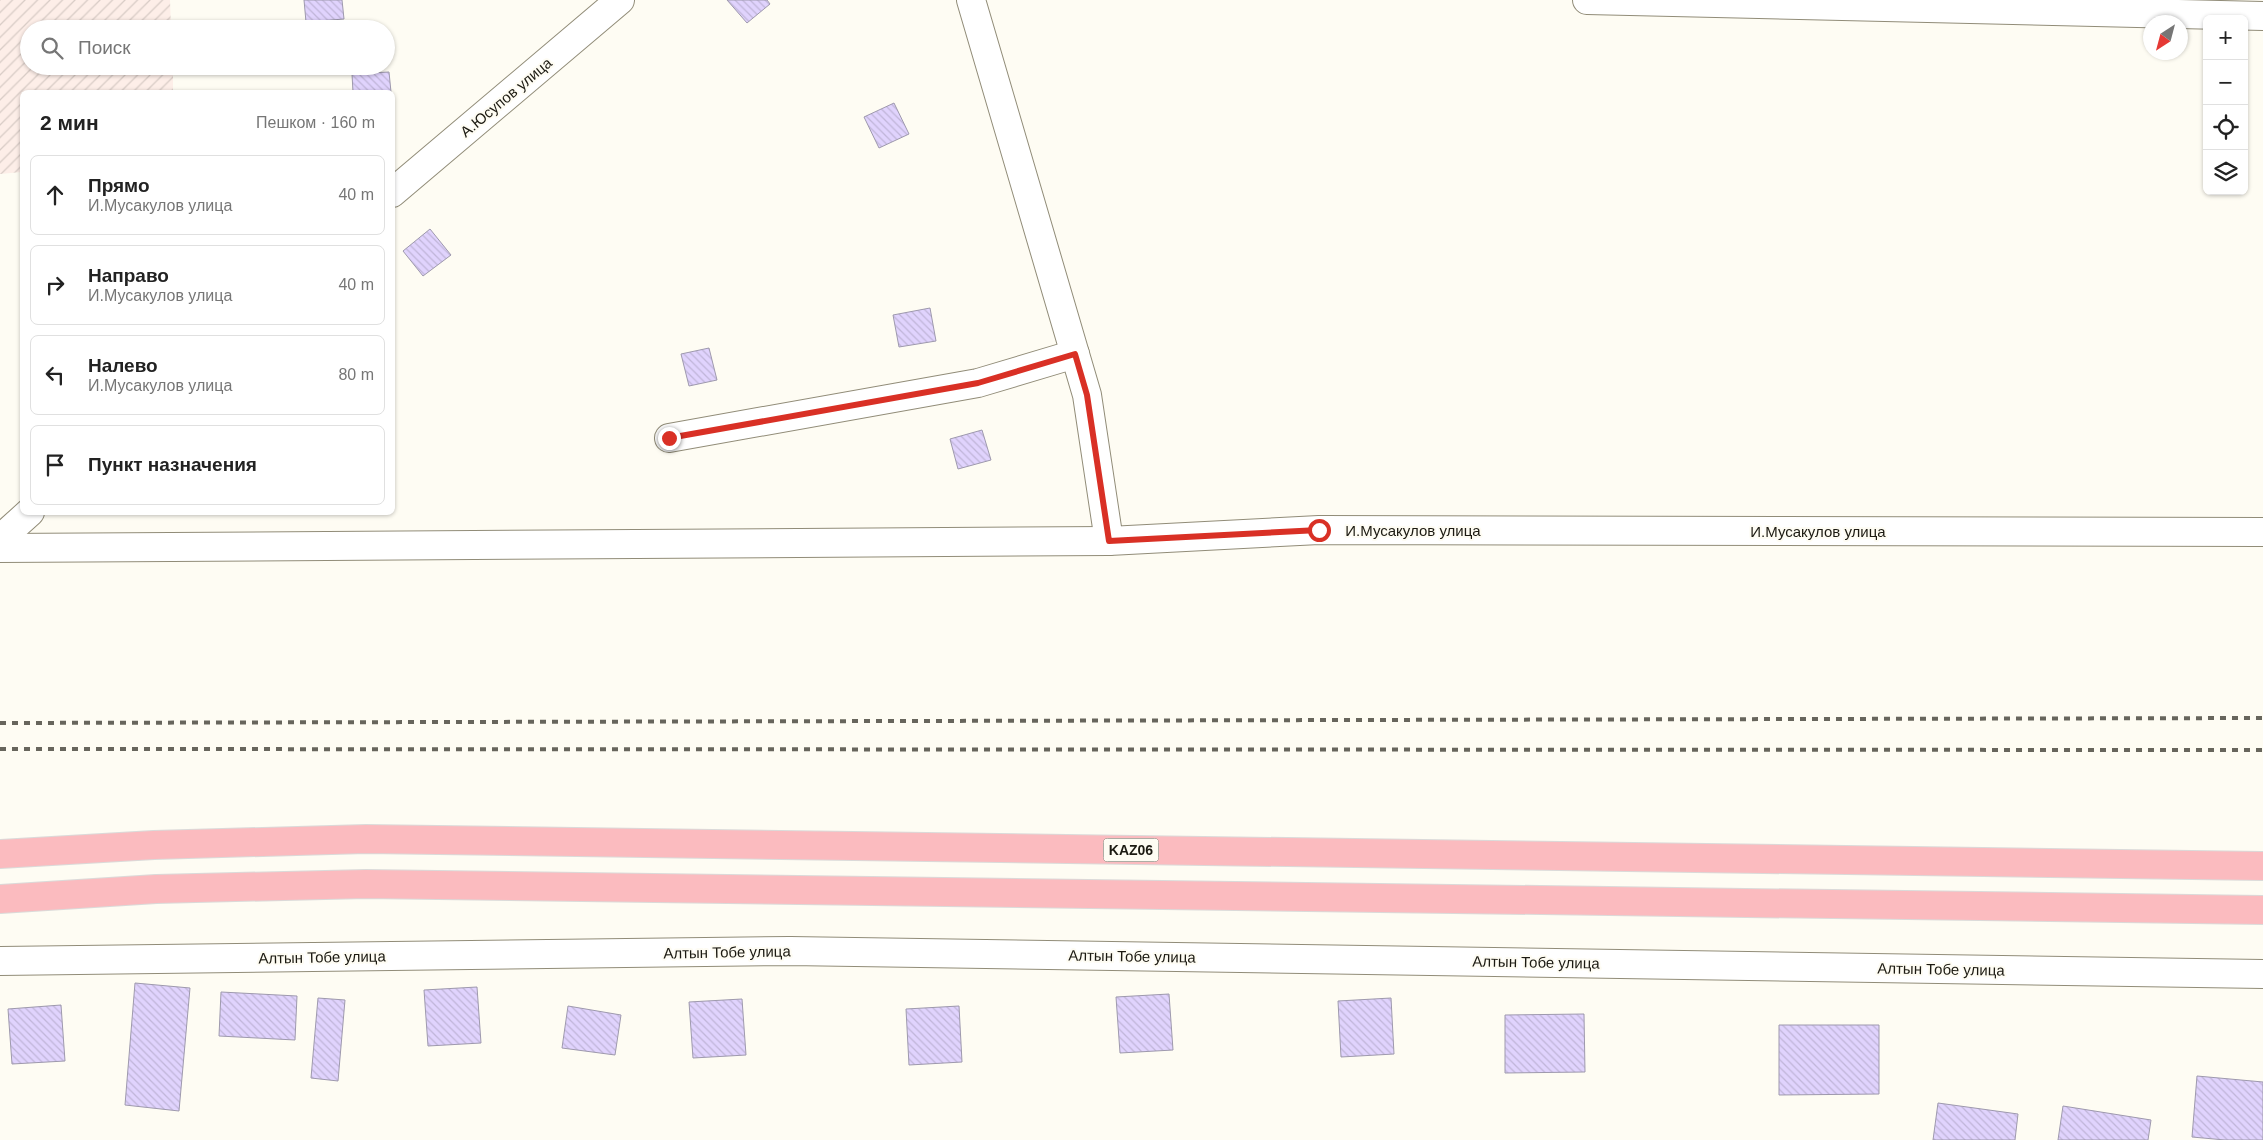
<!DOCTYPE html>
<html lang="ru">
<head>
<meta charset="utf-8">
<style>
	:root { --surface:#fff; --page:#f6f6f6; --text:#222; --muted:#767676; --line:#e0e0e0 }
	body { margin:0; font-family:Helvetica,sans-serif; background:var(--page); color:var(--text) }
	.controls { position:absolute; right:15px; top:15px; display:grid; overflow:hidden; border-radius:8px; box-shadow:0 1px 4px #0004 }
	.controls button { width:45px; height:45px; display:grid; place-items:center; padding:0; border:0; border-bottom:1px solid var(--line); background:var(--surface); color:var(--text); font:25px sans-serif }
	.compass { position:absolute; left:2143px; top:15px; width:45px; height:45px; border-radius:50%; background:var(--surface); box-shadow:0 1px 4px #0004; rotate:216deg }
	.stop { position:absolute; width:15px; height:15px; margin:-11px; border:4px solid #d93025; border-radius:50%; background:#fff }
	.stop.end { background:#d93025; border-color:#fff; box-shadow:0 1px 5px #0008 }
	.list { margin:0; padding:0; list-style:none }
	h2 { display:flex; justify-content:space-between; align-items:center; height:65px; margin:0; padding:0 20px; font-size:21px }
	h2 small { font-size:16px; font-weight:400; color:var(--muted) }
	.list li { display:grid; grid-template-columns:32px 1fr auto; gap:15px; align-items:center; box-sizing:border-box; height:80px; margin:0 10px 10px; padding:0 10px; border:1px solid var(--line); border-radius:8px }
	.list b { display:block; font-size:19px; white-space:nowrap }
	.list p { margin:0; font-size:16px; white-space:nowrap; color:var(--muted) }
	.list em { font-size:16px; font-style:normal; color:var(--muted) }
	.icon { flex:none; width:28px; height:28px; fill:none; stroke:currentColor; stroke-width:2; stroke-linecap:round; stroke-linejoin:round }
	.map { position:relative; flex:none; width:2263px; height:1140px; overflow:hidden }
	.search { position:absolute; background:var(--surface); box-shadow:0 1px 4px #0004; left:20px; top:20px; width:375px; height:55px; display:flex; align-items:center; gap:12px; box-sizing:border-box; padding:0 18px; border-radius:28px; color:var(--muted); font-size:19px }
	.panel { position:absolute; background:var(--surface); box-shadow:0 1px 4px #0004; left:20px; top:90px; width:375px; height:425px; border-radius:8px }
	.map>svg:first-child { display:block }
	.industrial { fill:url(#industrial-furrows) }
	.building { fill:url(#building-back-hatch); stroke:#9e99ad }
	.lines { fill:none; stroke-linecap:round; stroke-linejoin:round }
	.minor-casing { stroke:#918c78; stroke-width:30 }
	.highway-casing { stroke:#dbdad9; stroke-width:30 }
	.minor { stroke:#fff; stroke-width:28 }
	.highway { stroke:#fbbbbf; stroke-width:28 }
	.rail { stroke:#67655c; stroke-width:4; stroke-dasharray:6 6; stroke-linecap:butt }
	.route { stroke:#d93025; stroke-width:6 }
	.labels { text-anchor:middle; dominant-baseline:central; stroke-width:4; stroke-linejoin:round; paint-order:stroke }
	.shield { fill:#fefcf3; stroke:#605e56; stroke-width:1 }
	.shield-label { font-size:14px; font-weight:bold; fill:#1c1a12 }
	.street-label { font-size:15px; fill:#1c1a12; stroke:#fefcf3 }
</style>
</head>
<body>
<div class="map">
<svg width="2263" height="1140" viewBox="0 0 2263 1140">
	<defs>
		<pattern id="industrial-furrows" width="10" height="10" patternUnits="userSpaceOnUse" patternTransform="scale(1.25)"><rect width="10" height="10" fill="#fdeee8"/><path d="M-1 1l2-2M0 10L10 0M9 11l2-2" fill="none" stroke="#d8ccc6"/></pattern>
		<pattern id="building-back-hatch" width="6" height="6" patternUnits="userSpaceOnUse" patternTransform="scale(1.25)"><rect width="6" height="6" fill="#e0d3fd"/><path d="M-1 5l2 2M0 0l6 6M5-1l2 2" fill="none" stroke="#c0b5d8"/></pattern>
	</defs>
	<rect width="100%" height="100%" fill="#fefcf3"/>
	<polygon class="industrial" points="0,0 170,0 171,29 29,29 29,66 173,66 173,92 22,92 22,172 0,174"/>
	<g class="building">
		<polygon points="304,0 342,0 344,19 306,22"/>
		<polygon points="727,0 767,0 770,4 747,23"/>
		<polygon points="389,72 391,92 353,92 352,74"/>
		<polygon points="894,103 909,134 879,148 864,117"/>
		<polygon points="430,229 451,255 423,276 403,251"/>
		<polygon points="930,308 936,341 899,347 893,315"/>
		<polygon points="709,348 717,380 689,386 681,354"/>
		<polygon points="982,430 991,460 958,469 950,439"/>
		<polygon points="135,983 190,988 179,1111 125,1105"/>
		<polygon points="477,987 481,1043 428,1046 424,990"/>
		<polygon points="221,992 297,996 295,1040 219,1036"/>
		<polygon points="1169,994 1173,1050 1120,1053 1116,997"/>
		<polygon points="318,998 345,1000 338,1081 311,1078"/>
		<polygon points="1391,998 1394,1054 1341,1057 1338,1001"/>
		<polygon points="742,999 746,1055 693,1058 689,1002"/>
		<polygon points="61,1005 65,1061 12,1064 8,1009"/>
		<polygon points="568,1006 621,1015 615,1055 562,1048"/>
		<polygon points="959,1006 962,1062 909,1065 906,1009"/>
		<polygon points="1584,1014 1585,1072 1505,1073 1505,1015"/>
		<polygon points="1779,1025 1879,1025 1879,1094 1779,1095"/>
		<polygon points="2197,1076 2263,1082 2263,1140 2225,1140 2192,1137"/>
		<polygon points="1938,1103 2018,1114 2015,1140 1933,1140"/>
		<polygon points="2063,1106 2151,1120 2148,1140 2058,1140"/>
	</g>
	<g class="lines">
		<g class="minor-casing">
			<g id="minor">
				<polyline points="971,0 1087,395 1109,541 1319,530 2263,532"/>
				<polyline points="1587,0 2263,16"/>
				<polyline points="392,193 620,0"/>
				<polyline points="669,438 978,383 1075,354"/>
				<polyline points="0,539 30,512"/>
				<polyline points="0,548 1109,541"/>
				<polyline points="0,961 790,951 2263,974"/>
			</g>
		</g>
		<g class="highway-casing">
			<g id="highway">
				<polyline points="0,854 154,845 366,839 2263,866"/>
				<polyline points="0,899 156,889 366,884 2263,910"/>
			</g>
		</g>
		<use href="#minor" class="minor"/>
		<use href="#highway" class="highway"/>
		<g class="rail">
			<polyline points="0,723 2263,718"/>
			<polyline points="0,749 2263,750"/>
		</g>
	</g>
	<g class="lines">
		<polyline class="route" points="669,438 978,383 1075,354 1087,395 1109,541 1319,530"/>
	</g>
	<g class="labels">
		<rect class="shield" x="1103.5" y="838.5" width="55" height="23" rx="4"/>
		<g class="shield-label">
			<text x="1131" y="850">KАZ06</text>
		</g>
		<g class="street-label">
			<text transform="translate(506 97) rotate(-40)">А.Юсупов улица</text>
			<text x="1413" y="530">И.Мусакулов улица</text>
			<text x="1818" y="531">И.Мусакулов улица</text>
			<text transform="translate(727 952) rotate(-1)">Алтын Тобе улица</text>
			<text transform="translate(1132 956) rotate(1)">Алтын Тобе улица</text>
			<text transform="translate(322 957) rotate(-1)">Алтын Тобе улица</text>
			<text transform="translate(1536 962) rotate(1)">Алтын Тобе улица</text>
			<text transform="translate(1941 969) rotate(1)">Алтын Тобе улица</text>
		</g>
	</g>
</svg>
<div class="controls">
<button>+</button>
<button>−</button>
<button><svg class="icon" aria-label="locate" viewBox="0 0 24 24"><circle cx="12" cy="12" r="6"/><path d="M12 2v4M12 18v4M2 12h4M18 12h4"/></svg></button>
<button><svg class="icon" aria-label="layers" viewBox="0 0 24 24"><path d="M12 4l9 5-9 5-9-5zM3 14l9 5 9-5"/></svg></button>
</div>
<svg class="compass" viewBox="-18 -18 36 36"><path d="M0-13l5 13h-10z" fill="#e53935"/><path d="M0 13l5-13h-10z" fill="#767676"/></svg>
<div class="stop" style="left:1319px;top:530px"></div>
<div class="stop end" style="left:669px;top:438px"></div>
<div class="search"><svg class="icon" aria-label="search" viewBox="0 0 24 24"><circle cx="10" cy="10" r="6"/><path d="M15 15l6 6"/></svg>Поиск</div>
<section class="panel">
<h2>2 мин<small>Пешком · 160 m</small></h2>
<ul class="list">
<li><svg class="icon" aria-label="ahead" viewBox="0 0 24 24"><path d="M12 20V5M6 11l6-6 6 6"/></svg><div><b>Прямо</b><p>И.Мусакулов улица</p></div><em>40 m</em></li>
<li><svg class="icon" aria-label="right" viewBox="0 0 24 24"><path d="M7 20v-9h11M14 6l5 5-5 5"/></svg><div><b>Направо</b><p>И.Мусакулов улица</p></div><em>40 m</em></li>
<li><svg class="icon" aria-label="left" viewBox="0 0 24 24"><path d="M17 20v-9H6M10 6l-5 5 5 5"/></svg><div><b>Налево</b><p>И.Мусакулов улица</p></div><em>80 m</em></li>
<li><svg class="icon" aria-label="arrive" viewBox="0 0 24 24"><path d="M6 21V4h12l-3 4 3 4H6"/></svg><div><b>Пункт назначения</b></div></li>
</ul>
</section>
</div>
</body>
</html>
